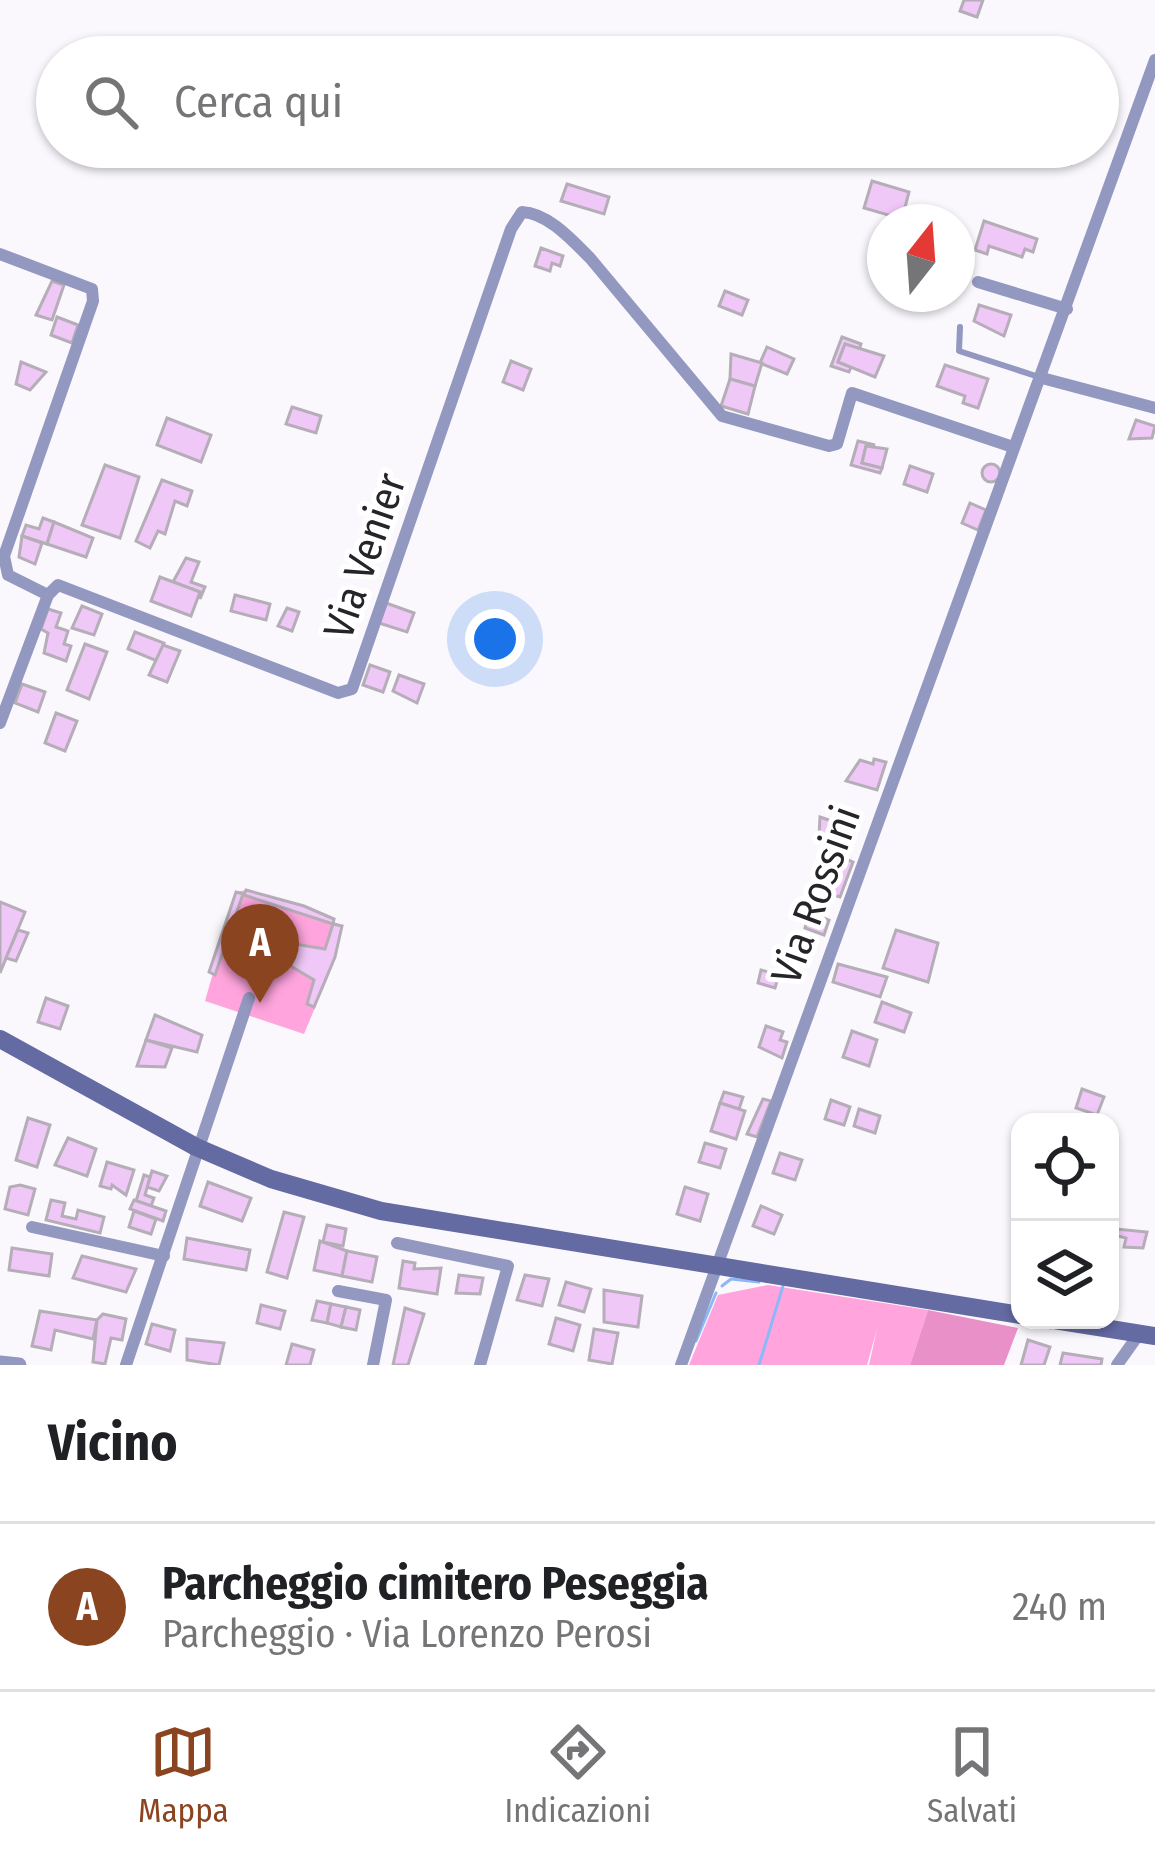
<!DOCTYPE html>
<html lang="it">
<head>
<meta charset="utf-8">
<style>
	:root { --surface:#fff; --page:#f6f6f6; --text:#202124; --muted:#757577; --line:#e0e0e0; --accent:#8b4420 }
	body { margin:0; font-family:"Fira Sans Condensed",sans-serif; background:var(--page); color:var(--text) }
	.controls { position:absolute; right:36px; bottom:36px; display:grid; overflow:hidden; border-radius:24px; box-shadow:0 3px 9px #0004 }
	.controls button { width:108px; height:108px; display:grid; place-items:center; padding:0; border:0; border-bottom:3px solid var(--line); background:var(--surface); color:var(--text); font:60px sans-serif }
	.compass { position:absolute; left:867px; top:204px; width:108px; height:108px; border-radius:50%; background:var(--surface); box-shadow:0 3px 9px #0004; rotate:17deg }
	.you { position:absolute; left:495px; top:639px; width:42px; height:42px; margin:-30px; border:9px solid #fff; border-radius:50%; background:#1a73e8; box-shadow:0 0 0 18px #1a73e833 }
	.badge { display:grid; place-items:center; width:78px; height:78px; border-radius:50%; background:var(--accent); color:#fff; font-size:39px; font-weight:700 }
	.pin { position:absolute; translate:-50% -99px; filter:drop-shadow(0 3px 6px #0008) }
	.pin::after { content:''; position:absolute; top:63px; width:42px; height:36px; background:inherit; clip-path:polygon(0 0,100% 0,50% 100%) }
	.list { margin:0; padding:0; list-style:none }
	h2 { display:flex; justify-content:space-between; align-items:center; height:156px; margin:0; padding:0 48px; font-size:51px }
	h2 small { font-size:39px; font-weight:400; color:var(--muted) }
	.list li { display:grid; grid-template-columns:78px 1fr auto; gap:36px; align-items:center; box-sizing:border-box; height:168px; padding:0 48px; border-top:3px solid var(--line) }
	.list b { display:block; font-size:45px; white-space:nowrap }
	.list p { margin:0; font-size:39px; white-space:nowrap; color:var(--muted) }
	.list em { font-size:39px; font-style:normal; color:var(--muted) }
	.icon { flex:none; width:66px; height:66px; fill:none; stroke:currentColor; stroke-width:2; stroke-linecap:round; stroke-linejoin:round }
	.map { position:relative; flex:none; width:1155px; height:1365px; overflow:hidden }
	.search { position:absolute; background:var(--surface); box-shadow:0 3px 9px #0004; left:36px; right:36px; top:36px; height:132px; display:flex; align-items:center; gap:30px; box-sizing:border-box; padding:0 42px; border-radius:66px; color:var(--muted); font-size:45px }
	.sheet { height:324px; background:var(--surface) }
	nav { display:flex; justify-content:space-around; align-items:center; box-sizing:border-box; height:168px; border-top:3px solid var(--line); background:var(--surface); font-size:33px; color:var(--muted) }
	nav a { display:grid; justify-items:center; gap:6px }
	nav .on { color:var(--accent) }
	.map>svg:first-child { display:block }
	.green { fill:#ffa4dd }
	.forest { fill:#ea90c9 }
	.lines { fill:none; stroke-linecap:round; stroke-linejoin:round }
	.stream { stroke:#8cb8f8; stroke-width:3 }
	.building { fill:#f0c8f8; stroke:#b5adb7; stroke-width:3 }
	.service { stroke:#9398c0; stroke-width:6 }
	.minor { stroke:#9398c0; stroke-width:12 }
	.tertiary { stroke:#9398c0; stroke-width:15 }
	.secondary { stroke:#646aa2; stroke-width:18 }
	.labels { text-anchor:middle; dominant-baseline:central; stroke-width:10; stroke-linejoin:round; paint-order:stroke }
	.street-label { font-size:42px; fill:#252428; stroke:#fff }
</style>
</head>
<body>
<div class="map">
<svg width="1155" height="1365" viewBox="0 0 1155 1365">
	<rect width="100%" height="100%" fill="#faf8fd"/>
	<g class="green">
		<polygon points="246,890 304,906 342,926 327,979 304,1034 205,1001 236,892"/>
		<polygon points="768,1285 928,1310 910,1365 869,1365 877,1329 867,1365 689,1365 718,1295"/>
	</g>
	<polygon class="forest" points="928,1310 1018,1328 1004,1365 910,1365"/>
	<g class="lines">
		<g class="stream">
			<polyline points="722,1286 731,1279 759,1282"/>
			<polyline points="1022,1323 1051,1328"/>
			<polyline points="696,1341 716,1293"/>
			<polyline points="759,1365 783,1286"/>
		</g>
	</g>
	<g class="building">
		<polygon points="964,0 983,0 977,17 960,11"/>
		<polygon points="953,38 977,45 973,57 948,57"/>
		<polygon points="1045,147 1076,147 1071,164 1043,155"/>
		<polygon points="872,181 909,192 902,219 864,208"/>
		<polygon points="567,184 609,197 604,214 561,201"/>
		<polygon points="984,221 1037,239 1033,252 1025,249 1022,257 989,246 987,254 975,250"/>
		<polygon points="541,248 563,256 560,266 552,263 550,271 535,266"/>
		<polygon points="52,281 64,285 52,320 36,315"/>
		<polygon points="725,291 748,300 742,315 719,306"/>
		<polygon points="979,305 1011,315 1004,336 974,321"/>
		<polygon points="57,317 78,325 72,343 51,335"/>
		<polygon points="842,337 861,344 859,350 845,344 838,362 851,367 849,372 831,366"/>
		<polygon points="845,344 884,356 875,377 838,362"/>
		<polygon points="767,347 794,359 787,374 760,363"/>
		<polygon points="731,354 762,363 755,386 730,379"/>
		<polygon points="511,361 531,369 523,390 503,382"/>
		<polygon points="21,362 46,372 30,390 16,384"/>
		<polygon points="945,365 988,379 978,408 963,403 965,396 937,386"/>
		<polygon points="730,379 755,386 748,414 721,406"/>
		<polygon points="292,407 321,416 316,433 286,424"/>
		<polygon points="167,418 211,435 201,462 157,445"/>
		<polygon points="1136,420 1155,426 1152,438 1129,439"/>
		<polygon points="858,441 875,445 866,446 862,463 882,468 880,473 851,465"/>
		<polygon points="866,446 887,449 882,468 862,463"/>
		<circle cx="991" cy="473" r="9"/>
		<polygon points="105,465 139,477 120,538 82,525"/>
		<polygon points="910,466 933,474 927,492 904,484"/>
		<polygon points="162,480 192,491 187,506 175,501 165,534 158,531 150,548 136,541"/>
		<polygon points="970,503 986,510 978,530 962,523"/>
		<polygon points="43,518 54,522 47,544 22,536 26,525 39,529"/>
		<polygon points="54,522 93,538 86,557 47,544"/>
		<polygon points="22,536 42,543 35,564 19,557"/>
		<polygon points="186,558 199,562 191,582 205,587 200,599 200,592 173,582"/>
		<polygon points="160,577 200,592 191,616 151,601"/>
		<polygon points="235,595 270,604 266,620 231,611"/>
		<polygon points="386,603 414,613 407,632 379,623"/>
		<polygon points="82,606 102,614 94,635 72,628"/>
		<polygon points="287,608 299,612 292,631 278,626"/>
		<polygon points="48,609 61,613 56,627 68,631 64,644 71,646 66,661 44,653 48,633 41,629"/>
		<polygon points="135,632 164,643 157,661 128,649"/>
		<polygon points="85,644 107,652 89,699 67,690"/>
		<polygon points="163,645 180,651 167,682 149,675"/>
		<polygon points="370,665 390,672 383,692 363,685"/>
		<polygon points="399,675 424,684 417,703 393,691"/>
		<polygon points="22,684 45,692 38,712 15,703"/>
		<polygon points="56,713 77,721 65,751 45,743"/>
		<polygon points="874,759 886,762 877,790 846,781 860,760 873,764"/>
		<polygon points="820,817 855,829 853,835 834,830 831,840 819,836"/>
		<polygon points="846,859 853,862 840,897 830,894 827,902 815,898 820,882 837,881"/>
		<polygon points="246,890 304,906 334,919 333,924 244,895"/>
		<polygon points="236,892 243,894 215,975 209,972"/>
		<polygon points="0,902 25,912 0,973"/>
		<polygon points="809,912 829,920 824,935 805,928"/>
		<polygon points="333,924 342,926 335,957 314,1007 307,1004 314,980 289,965 295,944 325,949"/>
		<polygon points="18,930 28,933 16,961 6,958"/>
		<polygon points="896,930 938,943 928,982 883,968"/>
		<polygon points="838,964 887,977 880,997 833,982"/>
		<polygon points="761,970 779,975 775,988 758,983"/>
		<polygon points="46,998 68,1006 60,1029 38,1022"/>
		<polygon points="882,1002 911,1013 904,1032 875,1022"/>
		<polygon points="155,1015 202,1035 197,1052 146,1040"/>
		<polygon points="766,1026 783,1032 780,1040 787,1042 782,1058 759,1047"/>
		<polygon points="852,1031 877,1040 869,1066 843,1057"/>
		<polygon points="146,1040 172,1048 165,1067 137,1066"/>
		<polygon points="1082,1089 1104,1097 1097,1115 1076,1108"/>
		<polygon points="724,1092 743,1097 739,1109 720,1103"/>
		<polygon points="763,1099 771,1101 757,1137 747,1134"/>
		<polygon points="831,1100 850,1107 844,1125 825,1119"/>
		<polygon points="720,1103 745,1111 736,1139 711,1131"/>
		<polygon points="859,1109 880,1116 875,1133 854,1126"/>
		<polygon points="28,1118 50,1125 37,1167 16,1160"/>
		<polygon points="68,1138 96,1149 87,1176 55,1165"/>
		<polygon points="705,1143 726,1149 720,1168 699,1162"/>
		<polygon points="780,1153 802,1160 795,1180 773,1173"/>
		<polygon points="107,1162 134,1170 126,1195 112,1185 111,1189 100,1186"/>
		<polygon points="152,1171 167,1176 159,1191 147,1187"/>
		<polygon points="144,1175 150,1177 145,1195 154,1198 151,1206 136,1201"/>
		<polygon points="208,1182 251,1198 242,1221 200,1206"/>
		<polygon points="20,1185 35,1189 28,1215 5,1209 10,1187"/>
		<polygon points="685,1187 708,1194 700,1221 677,1214"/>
		<polygon points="51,1200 65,1203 62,1216 76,1219 78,1210 104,1217 100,1233 46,1220"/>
		<polygon points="134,1200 166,1211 163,1221 130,1209"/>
		<polygon points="761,1206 782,1215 774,1234 753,1226"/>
		<polygon points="134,1211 156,1219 151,1234 129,1227"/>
		<polygon points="284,1212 304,1217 287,1278 267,1272"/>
		<polygon points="327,1225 346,1229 343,1246 323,1242"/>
		<polygon points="1116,1229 1147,1232 1143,1248 1124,1247 1126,1238 1114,1235"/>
		<polygon points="187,1238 250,1250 246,1270 184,1259"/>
		<polygon points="320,1241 347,1251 342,1276 314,1270"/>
		<polygon points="12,1248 52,1254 49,1276 9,1270"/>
		<polygon points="347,1251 377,1257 372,1282 342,1276"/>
		<polygon points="82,1256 136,1269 126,1292 73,1278"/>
		<polygon points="403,1261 415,1263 414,1269 441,1268 437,1294 399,1288"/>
		<polygon points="459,1275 483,1278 480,1294 456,1293"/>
		<polygon points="525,1275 549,1279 542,1306 517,1300"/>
		<polygon points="566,1282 591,1289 584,1312 559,1305"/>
		<polygon points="604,1290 642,1296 638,1327 604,1322"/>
		<polygon points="317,1301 331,1304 327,1323 312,1320"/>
		<polygon points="331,1304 346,1307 341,1327 327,1323"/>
		<polygon points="261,1305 285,1311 280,1329 257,1323"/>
		<polygon points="346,1307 360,1310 356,1330 341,1327"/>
		<polygon points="405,1308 424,1314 408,1365 393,1365"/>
		<polygon points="40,1311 97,1320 93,1339 55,1330 51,1350 32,1346"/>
		<polygon points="103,1314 126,1319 122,1340 111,1338 105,1364 93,1362 97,1320"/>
		<polygon points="556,1318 580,1325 573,1351 549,1344"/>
		<polygon points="152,1324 175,1330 170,1351 146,1344"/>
		<polygon points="594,1329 618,1333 612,1364 589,1360"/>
		<polygon points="187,1339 224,1343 219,1365 187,1360"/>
		<polygon points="1028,1340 1050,1347 1044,1365 1021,1365"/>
		<polygon points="292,1344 314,1350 310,1365 286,1365"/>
		<polygon points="1063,1353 1102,1359 1101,1365 1060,1365"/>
	</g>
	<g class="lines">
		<polyline class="service" points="960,327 959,351 1039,377"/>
		<g class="minor">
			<polyline points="0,254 92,289 93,301 4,556 8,575 48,595"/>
			<polyline points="978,282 1067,309"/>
			<polyline points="1042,378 1155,408"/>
			<path d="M0,723L48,595L58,585L338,693L352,689L511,229L522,212C548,213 572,240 590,258L722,416L829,446L837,444L852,393L1013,447"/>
			<polyline points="32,1227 164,1256"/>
			<polyline points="397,1243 508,1266 480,1365"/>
			<polyline points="338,1291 386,1300 373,1365"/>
			<polyline points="126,1365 249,998"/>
			<polyline points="681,1365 1155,60"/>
			<polyline points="1117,1365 1139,1334"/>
		</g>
		<polyline class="tertiary" points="0,1363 19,1365"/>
		<g class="secondary">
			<polyline points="0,1039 196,1147 271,1179 381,1211 1020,1315"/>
			<polyline points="1054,1320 1155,1336"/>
		</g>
	</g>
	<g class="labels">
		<g class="street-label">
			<text transform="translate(365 556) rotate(-71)">Via Venier</text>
			<text transform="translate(816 895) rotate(-70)">Via Rossini</text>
		</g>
	</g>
</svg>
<div class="controls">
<button><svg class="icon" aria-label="locate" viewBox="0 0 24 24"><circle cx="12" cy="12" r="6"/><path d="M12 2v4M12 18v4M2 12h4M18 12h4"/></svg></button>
<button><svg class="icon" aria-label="layers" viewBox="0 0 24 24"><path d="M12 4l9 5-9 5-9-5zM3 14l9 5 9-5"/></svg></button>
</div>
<svg class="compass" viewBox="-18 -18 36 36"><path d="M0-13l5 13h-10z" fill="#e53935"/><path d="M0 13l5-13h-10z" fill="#757577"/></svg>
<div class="you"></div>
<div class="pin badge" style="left:260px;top:1003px">A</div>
<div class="search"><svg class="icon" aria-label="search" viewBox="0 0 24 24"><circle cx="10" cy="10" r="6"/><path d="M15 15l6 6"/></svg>Cerca qui</div>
</div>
<section class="sheet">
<h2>Vicino<small></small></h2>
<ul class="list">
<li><span class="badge">A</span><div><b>Parcheggio cimitero Peseggia</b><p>Parcheggio · Via Lorenzo Perosi</p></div><em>240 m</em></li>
</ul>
</section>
<nav>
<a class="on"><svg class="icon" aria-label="map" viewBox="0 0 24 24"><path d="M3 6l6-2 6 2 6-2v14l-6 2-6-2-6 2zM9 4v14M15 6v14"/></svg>Mappa</a>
<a><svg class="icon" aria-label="directions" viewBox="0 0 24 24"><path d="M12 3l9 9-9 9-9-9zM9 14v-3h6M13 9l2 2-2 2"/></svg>Indicazioni</a>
<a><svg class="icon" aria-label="saved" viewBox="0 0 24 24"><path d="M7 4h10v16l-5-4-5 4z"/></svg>Salvati</a>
</nav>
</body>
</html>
